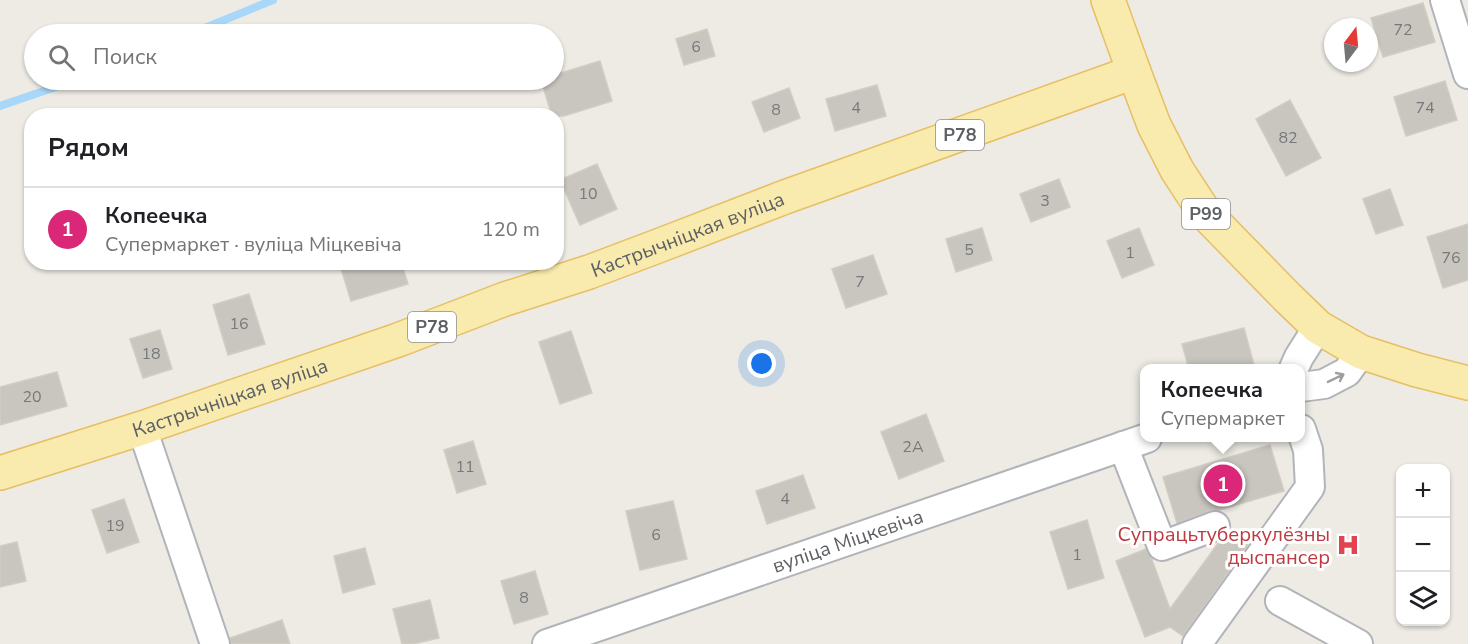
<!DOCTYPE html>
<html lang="ru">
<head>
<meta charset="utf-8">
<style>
	:root { --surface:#fff; --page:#f6f6f6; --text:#202124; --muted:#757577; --line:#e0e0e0; --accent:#db2777 }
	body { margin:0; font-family:"Nunito Sans",sans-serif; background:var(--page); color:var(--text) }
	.controls { position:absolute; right:18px; bottom:18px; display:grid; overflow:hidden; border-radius:12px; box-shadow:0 2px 4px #0004 }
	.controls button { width:54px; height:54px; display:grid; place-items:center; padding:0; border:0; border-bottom:2px solid var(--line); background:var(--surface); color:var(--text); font:30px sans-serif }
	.compass { position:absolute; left:1324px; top:18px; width:54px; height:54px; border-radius:50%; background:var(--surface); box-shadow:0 2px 4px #0004; rotate:16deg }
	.you { position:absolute; left:762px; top:364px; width:21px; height:21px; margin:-15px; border:4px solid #fff; border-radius:50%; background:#1a73e8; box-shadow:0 0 0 9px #1a73e833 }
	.badge { display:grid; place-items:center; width:39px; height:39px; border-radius:50%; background:var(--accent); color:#fff; font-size:20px; font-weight:700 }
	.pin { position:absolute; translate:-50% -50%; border:3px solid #fff; box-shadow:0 2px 6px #0006 }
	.popup { position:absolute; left:1140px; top:364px; width:165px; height:78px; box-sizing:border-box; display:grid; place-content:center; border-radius:12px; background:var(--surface); filter:drop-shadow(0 2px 4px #0005); font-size:20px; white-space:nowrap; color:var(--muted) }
	.popup b { font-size:22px; color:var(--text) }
	.popup::after { content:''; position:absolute; left:50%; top:100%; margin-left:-12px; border:12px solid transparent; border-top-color:var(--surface) }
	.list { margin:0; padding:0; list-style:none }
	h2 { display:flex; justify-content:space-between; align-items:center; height:78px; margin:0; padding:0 24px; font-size:26px }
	h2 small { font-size:20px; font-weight:400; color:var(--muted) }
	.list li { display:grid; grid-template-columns:39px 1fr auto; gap:18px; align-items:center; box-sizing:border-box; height:84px; padding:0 24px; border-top:2px solid var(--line) }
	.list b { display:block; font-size:22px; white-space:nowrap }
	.list p { margin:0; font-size:20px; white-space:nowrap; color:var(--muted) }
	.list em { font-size:20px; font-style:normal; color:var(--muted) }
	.icon { flex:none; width:33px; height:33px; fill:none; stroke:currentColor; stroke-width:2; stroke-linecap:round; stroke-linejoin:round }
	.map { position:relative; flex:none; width:1468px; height:644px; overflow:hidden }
	.search { position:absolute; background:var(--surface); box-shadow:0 2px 4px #0004; left:24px; top:24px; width:540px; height:66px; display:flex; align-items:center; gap:15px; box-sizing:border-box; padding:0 21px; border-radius:33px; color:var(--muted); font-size:22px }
	.panel { position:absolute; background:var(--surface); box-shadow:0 2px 4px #0004; left:24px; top:108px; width:540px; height:162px; border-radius:24px }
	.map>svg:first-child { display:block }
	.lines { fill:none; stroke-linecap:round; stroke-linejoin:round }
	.stream { stroke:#a8d7f9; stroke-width:8 }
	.building { fill:#c9c6c0; stroke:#d1cdc3; stroke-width:1.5 }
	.minor-casing { stroke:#b1b4b8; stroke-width:32 }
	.major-casing { stroke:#e7bf63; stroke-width:36 }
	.minor { stroke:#fff; stroke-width:28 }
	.major { stroke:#f9ebad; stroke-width:33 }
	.oneway { stroke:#9d9fa1 }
	.labels { text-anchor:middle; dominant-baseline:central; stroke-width:6; stroke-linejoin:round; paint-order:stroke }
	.number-label { font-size:16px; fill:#77797a }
	.shield { fill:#fff; stroke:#8d8f92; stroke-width:1.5 }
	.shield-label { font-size:18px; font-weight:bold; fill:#5c5f63 }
	.street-label { font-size:20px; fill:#5c5f63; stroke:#fff }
	.health-label { font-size:20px; fill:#be3a42; stroke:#fff; text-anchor:end }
</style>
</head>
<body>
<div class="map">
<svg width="1468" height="644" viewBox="0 0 1468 644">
	<rect width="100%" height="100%" fill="#edebe4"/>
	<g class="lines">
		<g class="stream">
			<polyline points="190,34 273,0"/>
			<polyline points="0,106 76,80"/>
		</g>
	</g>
	<g class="building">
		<polygon points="1423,3 1435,42 1383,57 1371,18"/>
		<polygon points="707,29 715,56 684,65 676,39"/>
		<polygon points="600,61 612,101 564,116 552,116 541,80 554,80 554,75"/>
		<polygon points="1445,81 1457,120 1406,136 1394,97"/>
		<polygon points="877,85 886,116 835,131 826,99"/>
		<polygon points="789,88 800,118 764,132 752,102"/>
		<polygon points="1290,100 1321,158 1286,176 1256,119"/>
		<polygon points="597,164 617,209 580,225 560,180"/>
		<polygon points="1059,179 1070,207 1031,222 1020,194"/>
		<polygon points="1390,189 1403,225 1376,234 1363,199"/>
		<polygon points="1468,224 1468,280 1443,288 1427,237"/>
		<polygon points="982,228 992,260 956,272 946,239"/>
		<polygon points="1139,228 1154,265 1122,278 1107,241"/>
		<polygon points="873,255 887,294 846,308 832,269"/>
		<polygon points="339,262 401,262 408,284 351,301"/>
		<polygon points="249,294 265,344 228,355 213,305"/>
		<polygon points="1244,328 1255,369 1189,369 1182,344"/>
		<polygon points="160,330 172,369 143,378 130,339"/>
		<polygon points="571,331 592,393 560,404 539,342"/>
		<polygon points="57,372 67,406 0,425 0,387"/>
		<polygon points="926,414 944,461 899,479 881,432"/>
		<polygon points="473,441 486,484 457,493 444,450"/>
		<polygon points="1270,445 1284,491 1219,510 1209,511 1177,523 1163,477"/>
		<polygon points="803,475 815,508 767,524 756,491"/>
		<polygon points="124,499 139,542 107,553 92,510"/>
		<polygon points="673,501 687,559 640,570 626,511"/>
		<polygon points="1087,520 1104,578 1068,589 1050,532"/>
		<polygon points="1230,532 1248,545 1183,636 1170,627 1145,637 1116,561 1146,549 1151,557 1170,609 1219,542 1227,537"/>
		<polygon points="17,542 26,581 0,587 0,546"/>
		<polygon points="365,548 375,584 343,593 334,556"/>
		<polygon points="535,571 548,614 514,624 501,581"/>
		<polygon points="430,600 439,638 413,644 402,644 393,609"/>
		<polygon points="282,620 290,644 231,644 230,638"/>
	</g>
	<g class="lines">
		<g class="minor-casing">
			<g id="minor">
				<polyline points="1445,0 1468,74"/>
				<polyline points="1294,368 1299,357 1318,327"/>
				<polyline points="1301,387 1324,384 1347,372 1361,352"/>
				<polyline points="142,428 215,644"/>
				<polyline points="1123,446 1162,546 1215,526"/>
				<polyline points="1280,601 1358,644"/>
				<path id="s1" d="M547,644L1147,438"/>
				<polyline points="1197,644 1310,487 1308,450 1301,429"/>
			</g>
		</g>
		<g class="major-casing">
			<g id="major">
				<polyline points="1108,0 1134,72 1154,125 1177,170 1205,213 1287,297 1318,327 1361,352 1417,370 1468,383"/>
				<path id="s2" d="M0,473L142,428L398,340L505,299L589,272L658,246L785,197L1134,72"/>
			</g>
		</g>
		<use href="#minor" class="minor"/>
		<use href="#major" class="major"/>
	</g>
	<defs><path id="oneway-shaft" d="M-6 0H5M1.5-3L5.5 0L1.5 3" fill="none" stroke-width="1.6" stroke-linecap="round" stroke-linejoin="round" transform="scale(1.5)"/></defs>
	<use class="oneway" href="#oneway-shaft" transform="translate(1336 378) rotate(-26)"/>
	<defs>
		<g id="hospital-bare" transform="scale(1.8)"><path d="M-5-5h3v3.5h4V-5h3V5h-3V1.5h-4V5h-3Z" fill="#e0444e" stroke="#fff" stroke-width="2.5" paint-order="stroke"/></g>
	</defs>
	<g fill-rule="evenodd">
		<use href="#hospital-bare" x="1348" y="545"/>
	</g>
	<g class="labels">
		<g class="number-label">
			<text x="1403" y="30">72</text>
			<text x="696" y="47">6</text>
			<text x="856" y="108">4</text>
			<text x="1425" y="108">74</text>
			<text x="776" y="110">8</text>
			<text x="1288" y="138">82</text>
			<text x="588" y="194">10</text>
			<text x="1045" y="201">3</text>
			<text x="969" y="250">5</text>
			<text x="1130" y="253">1</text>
			<text x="1451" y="258">76</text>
			<text x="860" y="282">7</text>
			<text x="239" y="324">16</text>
			<text x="151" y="354">18</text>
			<text x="32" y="397">20</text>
			<text x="913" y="447">2А</text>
			<text x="465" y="467">11</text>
			<text x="785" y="499">4</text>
			<text x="115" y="526">19</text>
			<text x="656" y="535">6</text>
			<text x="1077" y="555">1</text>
			<text x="524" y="598">8</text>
		</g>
		<g class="shield">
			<rect x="936" y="120" width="48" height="30" rx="4.5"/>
			<rect x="1182" y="199" width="48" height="30" rx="4.5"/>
			<rect x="408" y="312" width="48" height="30" rx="4.5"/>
		</g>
		<g class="shield-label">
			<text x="960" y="135">Р78</text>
			<text x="1206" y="214">Р99</text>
			<text x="432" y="327">Р78</text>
		</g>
		<g class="street-label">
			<text stroke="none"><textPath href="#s2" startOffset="728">Кастрычніцкая вуліца</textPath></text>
			<text stroke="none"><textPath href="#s2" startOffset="242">Кастрычніцкая вуліца</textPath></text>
			<text stroke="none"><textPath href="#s1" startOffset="318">вуліца Міцкевіча</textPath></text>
		</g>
		<g class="health-label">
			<text x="1330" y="534">Супрацьтуберкулёзны<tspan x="1330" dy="23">дыспансер</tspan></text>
		</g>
	</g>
</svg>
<div class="controls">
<button>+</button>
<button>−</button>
<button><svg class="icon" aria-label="layers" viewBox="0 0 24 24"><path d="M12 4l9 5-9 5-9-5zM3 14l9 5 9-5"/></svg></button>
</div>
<svg class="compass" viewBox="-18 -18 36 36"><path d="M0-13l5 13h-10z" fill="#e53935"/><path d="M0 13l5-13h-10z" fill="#757577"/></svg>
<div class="you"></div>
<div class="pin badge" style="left:1223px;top:484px">1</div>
<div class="popup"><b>Копеечка</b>Супермаркет</div>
<div class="search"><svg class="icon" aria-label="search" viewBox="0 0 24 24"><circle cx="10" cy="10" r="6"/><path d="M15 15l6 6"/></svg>Поиск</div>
<section class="panel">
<h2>Рядом<small></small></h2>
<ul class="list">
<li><span class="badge">1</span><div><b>Копеечка</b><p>Супермаркет · вуліца Міцкевіча</p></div><em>120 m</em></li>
</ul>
</section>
</div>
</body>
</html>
